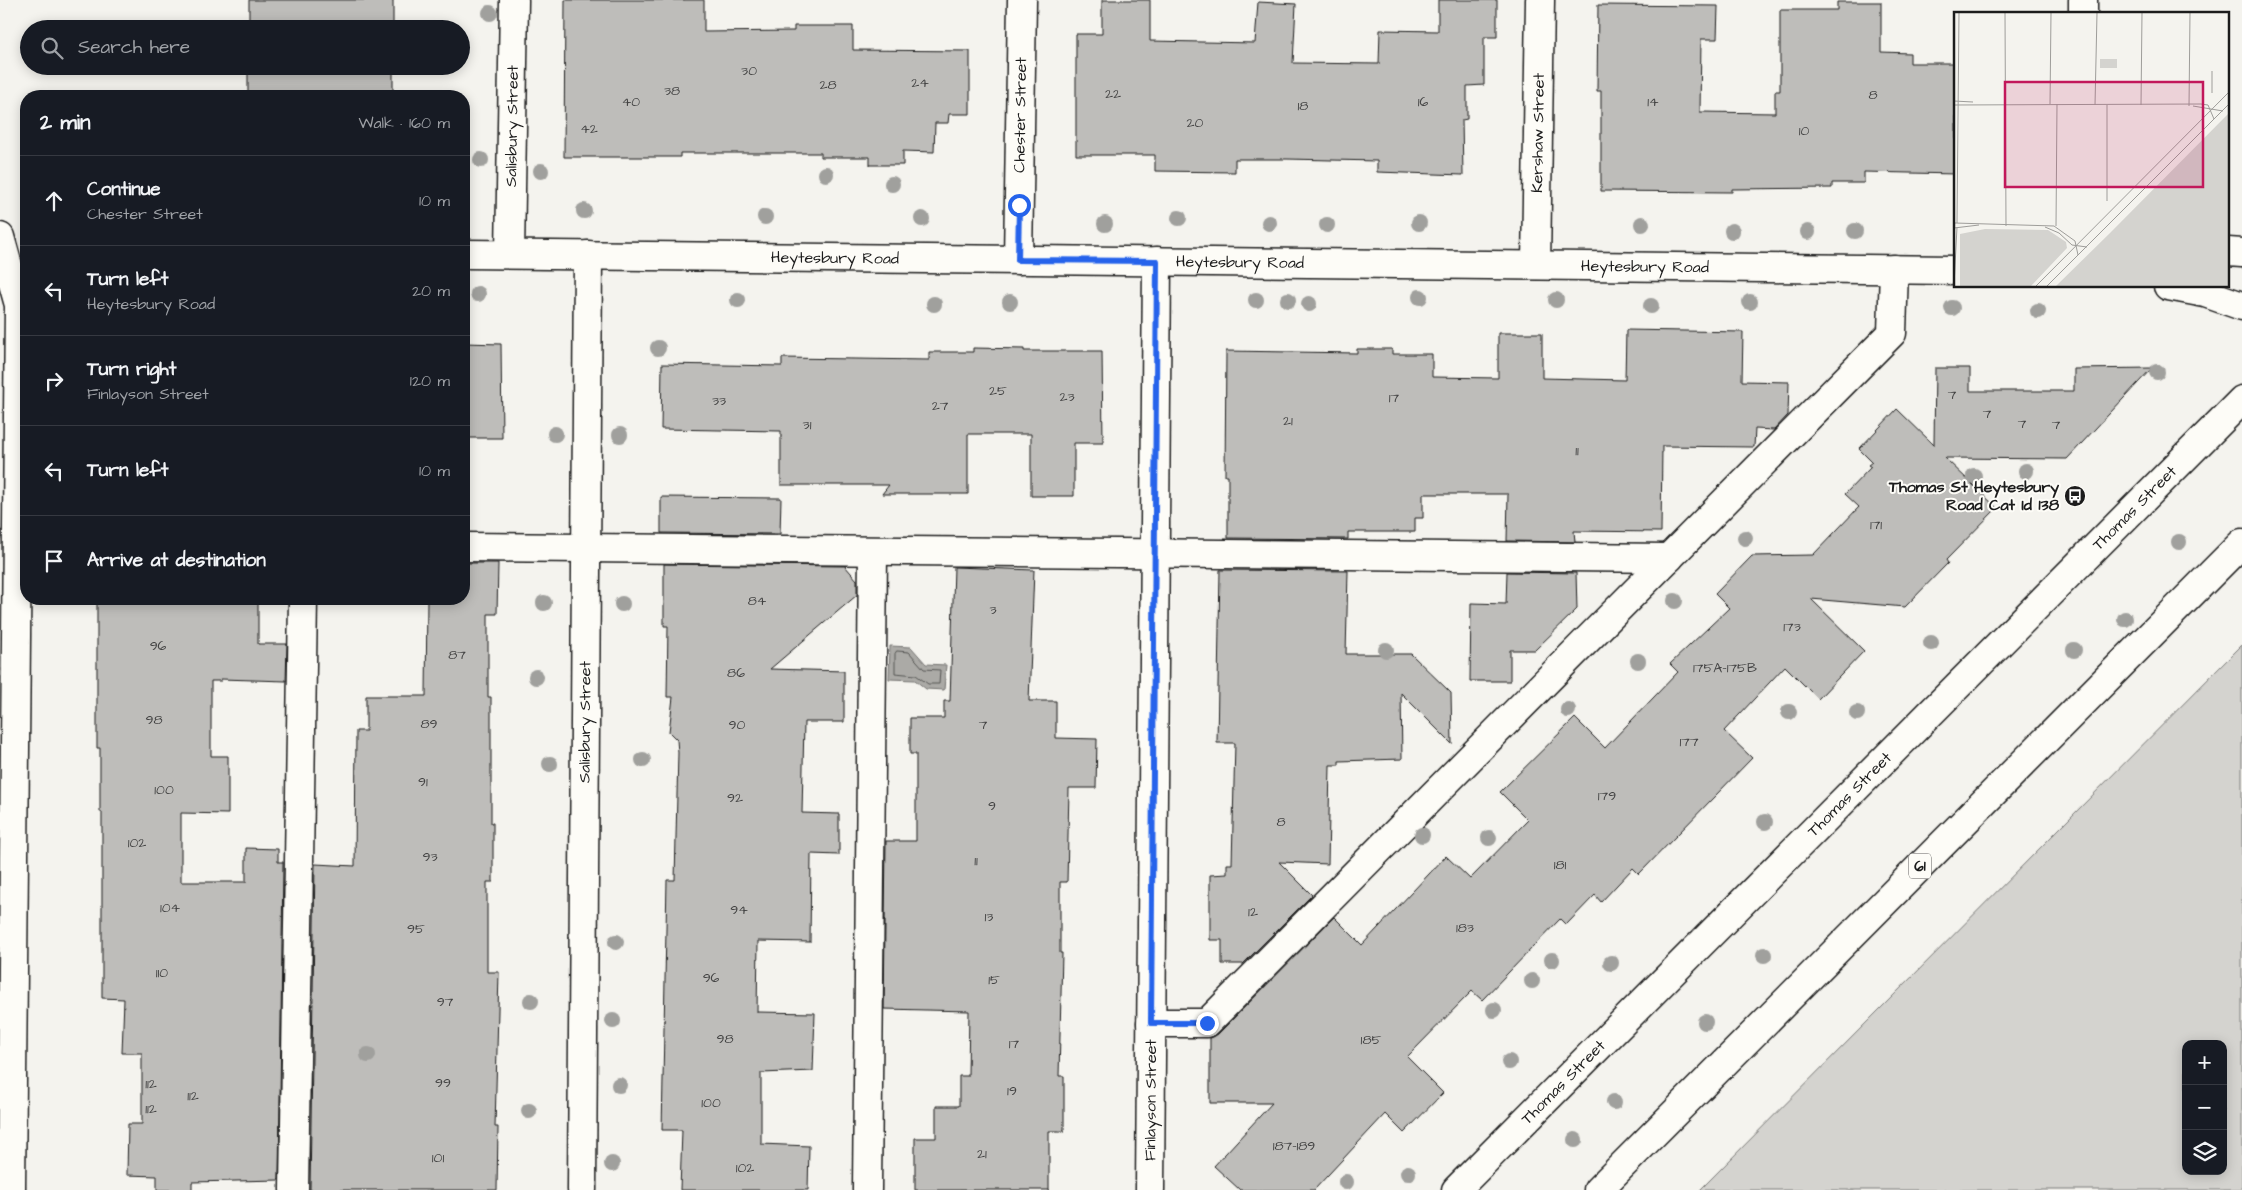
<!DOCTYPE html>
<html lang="en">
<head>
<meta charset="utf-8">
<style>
	:root { --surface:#171b24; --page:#242831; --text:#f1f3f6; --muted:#9ea1a6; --line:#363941 }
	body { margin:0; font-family:"Architects Daughter",sans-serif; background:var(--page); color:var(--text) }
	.controls { position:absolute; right:15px; bottom:15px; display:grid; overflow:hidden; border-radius:10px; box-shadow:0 2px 12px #0003 }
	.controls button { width:45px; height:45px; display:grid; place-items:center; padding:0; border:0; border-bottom:1px solid var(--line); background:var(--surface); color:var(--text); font:25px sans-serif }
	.stop { position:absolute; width:15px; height:15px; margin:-11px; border:4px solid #2563eb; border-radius:50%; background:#fff }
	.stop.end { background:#2563eb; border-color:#fff; box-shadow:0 1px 5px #0008 }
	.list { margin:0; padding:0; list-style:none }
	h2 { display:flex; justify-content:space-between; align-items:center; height:65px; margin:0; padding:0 20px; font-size:21px }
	h2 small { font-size:16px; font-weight:400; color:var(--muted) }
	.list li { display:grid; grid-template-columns:32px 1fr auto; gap:15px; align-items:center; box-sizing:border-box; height:90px; padding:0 20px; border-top:1px solid var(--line) }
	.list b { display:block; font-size:19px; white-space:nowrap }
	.list p { margin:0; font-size:16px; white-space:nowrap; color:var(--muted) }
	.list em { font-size:16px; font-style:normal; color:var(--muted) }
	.icon { flex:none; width:28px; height:28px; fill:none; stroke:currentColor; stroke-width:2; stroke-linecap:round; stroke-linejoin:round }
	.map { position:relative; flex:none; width:2242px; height:1190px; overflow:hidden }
	.search { position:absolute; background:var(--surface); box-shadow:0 2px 12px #0003; left:20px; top:20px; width:450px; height:55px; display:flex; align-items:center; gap:12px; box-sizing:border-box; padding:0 18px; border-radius:28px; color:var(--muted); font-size:19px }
	.panel { position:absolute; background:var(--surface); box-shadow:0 2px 12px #0003; left:20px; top:90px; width:450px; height:515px; border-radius:20px }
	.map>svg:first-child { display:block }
	.green { fill:#d4d3cf; stroke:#787876; fill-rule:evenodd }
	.water { fill:#abaaa6; stroke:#72716f }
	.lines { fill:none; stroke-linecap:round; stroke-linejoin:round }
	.shore { stroke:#555553; stroke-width:1 }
	.building { fill:#bebdba; stroke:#1c1c1c }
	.minor-casing { stroke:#1c1c1c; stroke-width:31 }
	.major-casing { stroke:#1c1c1c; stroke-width:31 }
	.minor { stroke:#fdfcf7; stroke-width:28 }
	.major { stroke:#fdfcf7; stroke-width:28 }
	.tree { fill:#a0a09d }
	.route { stroke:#2563eb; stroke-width:6 }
	.labels { text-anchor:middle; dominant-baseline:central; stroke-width:4; stroke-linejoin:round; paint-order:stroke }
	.number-label { font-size:14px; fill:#444 }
	.shield { fill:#fdfcf7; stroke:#605f5e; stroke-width:1 }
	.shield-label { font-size:15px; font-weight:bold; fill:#1c1c1c }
	.street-label { font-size:16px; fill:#1c1c1c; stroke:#fdfcf7 }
	.poi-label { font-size:16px; font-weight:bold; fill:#1c1c1c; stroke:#fdfcf7; text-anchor:end }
	.inset-road { fill:none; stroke:#9e9d9a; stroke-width:1 }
	.view { fill:#c2185b; fill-opacity:0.15; stroke:#c2185b; stroke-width:2.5 }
	.inset-edge { fill:none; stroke:#1c1c1c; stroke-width:2.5 }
</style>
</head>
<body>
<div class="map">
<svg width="2242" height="1190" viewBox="0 0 2242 1190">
	<rect width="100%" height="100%" fill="#f4f3ee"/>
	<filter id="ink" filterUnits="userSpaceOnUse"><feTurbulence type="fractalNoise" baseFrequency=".02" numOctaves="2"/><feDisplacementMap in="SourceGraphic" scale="10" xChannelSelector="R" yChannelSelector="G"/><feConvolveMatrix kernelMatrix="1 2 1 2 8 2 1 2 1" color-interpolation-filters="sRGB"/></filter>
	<g filter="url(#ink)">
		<path class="green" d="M2242,645V1190H1700ZM2186,1044H2223V1171H2186Z"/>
		<polygon class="water" points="890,646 911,647 926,664 946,665 944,690 926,689 915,680 889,679"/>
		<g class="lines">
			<polygon class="shore" points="897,651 909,652 924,669 940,670 939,684 928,684 916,675 895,673 895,654"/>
		</g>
		<g class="building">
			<rect x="249" y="0" width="144" height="29"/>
			<polygon points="565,0 704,0 704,32 794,31 794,26 853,26 853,50 970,51 970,114 949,114 948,123 935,123 934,152 903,151 903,165 870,165 870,157 821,157 821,153 680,153 680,157 564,157"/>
			<polygon points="1102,0 1150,0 1150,41 1255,43 1258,2 1296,4 1293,63 1379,64 1380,30 1438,31 1438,0 1497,0 1497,37 1484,37 1484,85 1467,86 1467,119 1462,120 1463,175 1377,172 1377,161 1287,159 1235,159 1235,172 1155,171 1155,155 1076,155 1076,34 1102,34"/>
			<polygon points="1837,2 1881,2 1881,52 1910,53 1910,63 1956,63 1956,174 1864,172 1864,183 1832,183 1832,188 1732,189 1732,192 1601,191 1601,91 1597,91 1598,5 1718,6 1717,39 1701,39 1700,112 1775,113 1775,91 1780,91 1780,10 1837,10"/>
			<rect x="248" y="66" width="145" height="30"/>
			<polygon points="1626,330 1743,332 1742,381 1789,382 1788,415 1774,430 1755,429 1754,447 1662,446 1661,532 1574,531 1575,542 1507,541 1508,494 1423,494 1423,518 1415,518 1415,532 1348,532 1348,539 1228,538 1228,476 1225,476 1226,351 1357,353 1357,349 1392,349 1392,354 1432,354 1432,377 1498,378 1498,333 1542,333 1542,378 1625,380"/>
			<polygon points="464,343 501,344 502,438 464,438"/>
			<polygon points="973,348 1024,349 1024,351 1102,351 1103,443 1074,443 1074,496 1031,496 1031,434 968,434 968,494 882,494 889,485 781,485 781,431 661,429 662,364 782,366 782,358 929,360 929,352 973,352"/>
			<polygon points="1935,368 1970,368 1970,391 2074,391 2074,369 2152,368 2067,459 1945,458 1997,508 1946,560 1948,563 1905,607 1811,599 1864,651 1818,699 1785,666 1724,731 1752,758 1639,874 1633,868 1601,902 1595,895 1566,925 1560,919 1482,1000 1472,991 1407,1057 1443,1093 1404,1133 1385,1114 1314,1190 1240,1190 1214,1166 1272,1103 1210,1103 1210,1038 1218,1034 1334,917 1362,945 1446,856 1470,879 1528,820 1500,792 1575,718 1605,748 1678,672 1670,664 1729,608 1715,594 1752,556 1813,555 1859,507 1845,494 1871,467 1868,465 1872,462 1859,449 1897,409 1934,445"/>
			<polygon points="661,497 781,498 780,534 661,533"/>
			<polygon points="464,563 498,563 497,614 488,614 488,697 491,697 491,823 493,823 493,882 487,882 487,972 499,972 495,1127 498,1127 497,1190 310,1190 315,864 355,866 356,731 366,731 366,696 426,696 427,599 464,599"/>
			<polygon points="664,564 845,566 857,580 857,595 770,669 844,671 844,722 804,722 802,813 839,814 839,855 811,854 810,942 758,941 757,1012 815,1013 813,1071 761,1073 761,1144 809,1146 808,1190 680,1190 682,1130 662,1130 667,880 675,880 678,753 677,740 669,732 673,697 667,697 668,626 664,626"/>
			<polygon points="954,567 1034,570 1029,701 1056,701 1056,738 1097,739 1096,788 1069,788 1067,882 1060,882 1060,953 1062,953 1059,1076 1064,1076 1064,1131 1049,1131 1049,1190 915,1190 915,1138 936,1138 936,1106 959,1106 959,1076 968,1076 969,1011 884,1009 886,841 916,841 916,754 910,754 910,718 944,718 944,701 950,701"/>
			<polygon points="1220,570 1348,571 1346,654 1411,654 1451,693 1452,744 1401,693 1402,759 1339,761 1339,765 1330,765 1328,864 1279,862 1312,895 1243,964 1222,964 1222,940 1210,940 1210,875 1227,874 1227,864 1232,864 1235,743 1217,743"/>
			<polygon points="1507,572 1576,573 1577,609 1535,650 1510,650 1510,681 1470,681 1471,603 1506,604"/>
			<polygon points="97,599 258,599 258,644 287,644 286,681 221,679 221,681 211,681 211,756 228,756 228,814 181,813 181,882 246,882 246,848 278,849 278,862 283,862 279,1180 192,1182 192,1190 157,1190 157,1176 127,1175 128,1124 142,1124 142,1053 122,1053 124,999 102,998 102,812 100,812 100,748 97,748"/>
		</g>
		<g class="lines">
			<g class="minor-casing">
				<g id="minor">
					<polyline points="2083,0 2083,14"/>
					<polyline points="0,237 19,305 11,1190"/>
					<polyline points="2228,252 2242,253"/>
					<path id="s1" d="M464,254L1956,270"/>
					<path id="s2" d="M510,254L514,0"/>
					<path id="s3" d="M1018,260L1022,0"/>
					<path id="s4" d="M1536,265L1540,0"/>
					<polyline points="2168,286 2205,293 2242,306"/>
					<polyline points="464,547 1669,558"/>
					<polyline points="1151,1023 1207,1023 1892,333 1894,269"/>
					<polyline points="294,1190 303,599"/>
					<path id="s5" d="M582,1190L588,255"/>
					<polyline points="867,1190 873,552"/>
					<path id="s6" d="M1150,1190L1157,261"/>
				</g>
			</g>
			<g class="major-casing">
				<g id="major">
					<path id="s7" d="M1456,1190L2242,400"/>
					<polyline points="1598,1190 2242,543"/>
				</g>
			</g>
			<use href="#minor" class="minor"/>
			<use href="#major" class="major"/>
		</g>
		<g class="tree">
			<circle cx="490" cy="13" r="8"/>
			<circle cx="481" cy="160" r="8"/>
			<circle cx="541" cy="171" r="8"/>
			<circle cx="826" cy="174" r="8"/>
			<circle cx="892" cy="184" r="8"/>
			<circle cx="584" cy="211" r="8"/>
			<circle cx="765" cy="217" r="8"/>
			<circle cx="1179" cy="218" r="8"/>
			<circle cx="922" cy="219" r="8"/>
			<circle cx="1269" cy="223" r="8"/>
			<circle cx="1419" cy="223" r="8"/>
			<circle cx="1105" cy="224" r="8"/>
			<circle cx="1642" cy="224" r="8"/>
			<circle cx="1327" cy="225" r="8"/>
			<circle cx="1732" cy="231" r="8"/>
			<circle cx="1855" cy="231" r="8"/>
			<circle cx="1808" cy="232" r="8"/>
			<circle cx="478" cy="294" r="8"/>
			<circle cx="1420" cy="297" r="8"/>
			<circle cx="738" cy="300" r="8"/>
			<circle cx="1256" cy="300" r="8"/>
			<circle cx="1288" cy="300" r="8"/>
			<circle cx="1556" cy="300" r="8"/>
			<circle cx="1010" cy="302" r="8"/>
			<circle cx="1750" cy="302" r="8"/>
			<circle cx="934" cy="304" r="8"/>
			<circle cx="1309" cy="304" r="8"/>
			<circle cx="1651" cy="306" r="8"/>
			<circle cx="1952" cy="308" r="8"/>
			<circle cx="2038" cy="311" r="8"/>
			<circle cx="658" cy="348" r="8"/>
			<circle cx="2157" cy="372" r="8"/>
			<circle cx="555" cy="434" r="8"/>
			<circle cx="620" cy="435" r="8"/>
			<circle cx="2026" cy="471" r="8"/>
			<circle cx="1974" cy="476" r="8"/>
			<circle cx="1745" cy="538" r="8"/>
			<circle cx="2179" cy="542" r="8"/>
			<circle cx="1675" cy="601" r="8"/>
			<circle cx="544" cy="603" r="8"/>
			<circle cx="622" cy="604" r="8"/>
			<circle cx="2125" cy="619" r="8"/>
			<circle cx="1931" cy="643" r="8"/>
			<circle cx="1386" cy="650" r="8"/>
			<circle cx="2074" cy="650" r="8"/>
			<circle cx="1638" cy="661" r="8"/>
			<circle cx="536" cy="677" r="8"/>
			<circle cx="1568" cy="710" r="8"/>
			<circle cx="1789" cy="712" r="8"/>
			<circle cx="1857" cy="713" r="8"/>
			<circle cx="643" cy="760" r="8"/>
			<circle cx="550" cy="764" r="8"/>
			<circle cx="1765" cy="822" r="8"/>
			<circle cx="1422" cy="835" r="8"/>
			<circle cx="1489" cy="838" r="8"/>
			<circle cx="616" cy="942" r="8"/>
			<circle cx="1764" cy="955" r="8"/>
			<circle cx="1552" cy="960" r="8"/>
			<circle cx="1611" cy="963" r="8"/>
			<circle cx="1532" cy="981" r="8"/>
			<circle cx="531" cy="1001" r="8"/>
			<circle cx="1494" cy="1010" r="8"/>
			<circle cx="613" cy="1021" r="8"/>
			<circle cx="1705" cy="1022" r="8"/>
			<circle cx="368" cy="1055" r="8"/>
			<circle cx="1509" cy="1062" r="8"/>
			<circle cx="619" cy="1085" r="8"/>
			<circle cx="1614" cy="1102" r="8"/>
			<circle cx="529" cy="1111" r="8"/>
			<circle cx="1575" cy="1140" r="8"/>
			<circle cx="612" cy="1164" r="8"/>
			<circle cx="1408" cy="1173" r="8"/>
			<circle cx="1346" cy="1182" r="8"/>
		</g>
	</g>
	<g class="lines" filter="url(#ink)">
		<polyline class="route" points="1019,205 1018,260 1157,261 1151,1023 1207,1023"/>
	</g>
	<defs>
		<g id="bus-disc" transform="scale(1.125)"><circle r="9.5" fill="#1c1c1c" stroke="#fdfcf7"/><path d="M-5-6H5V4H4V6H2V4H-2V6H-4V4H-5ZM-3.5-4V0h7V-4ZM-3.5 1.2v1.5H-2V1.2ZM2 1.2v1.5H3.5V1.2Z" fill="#fff"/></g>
	</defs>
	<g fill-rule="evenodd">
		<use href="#bus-disc" x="2075" y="496"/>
	</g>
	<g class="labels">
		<g class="number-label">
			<text x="749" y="71">30</text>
			<text x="920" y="83">24</text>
			<text x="828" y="85">28</text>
			<text x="672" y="91">38</text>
			<text x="1113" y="94">22</text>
			<text x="1873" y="95">8</text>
			<text x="631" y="102">40</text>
			<text x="1423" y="102">16</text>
			<text x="1653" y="102">14</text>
			<text x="1303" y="106">18</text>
			<text x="1195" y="123">20</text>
			<text x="589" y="129">42</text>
			<text x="1804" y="131">10</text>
			<text x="998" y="391">25</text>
			<text x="1952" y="395">7</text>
			<text x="1067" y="397">23</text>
			<text x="1394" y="398">17</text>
			<text x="719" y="401">33</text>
			<text x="940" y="406">27</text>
			<text x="1987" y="414">7</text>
			<text x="1288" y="421">21</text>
			<text x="2022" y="424">7</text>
			<text x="807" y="425">31</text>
			<text x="2056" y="425">7</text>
			<text x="1577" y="451">11</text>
			<text x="1876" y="525">171</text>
			<text x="757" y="601">84</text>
			<text x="993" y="610">3</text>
			<text x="1792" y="627">173</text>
			<text x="158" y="646">96</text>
			<text x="457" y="655">87</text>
			<text x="1725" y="668">175A-175B</text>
			<text x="736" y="673">86</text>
			<text x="154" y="720">98</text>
			<text x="429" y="724">89</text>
			<text x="737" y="725">90</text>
			<text x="983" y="725">7</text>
			<text x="1689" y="742">177</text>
			<text x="423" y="782">91</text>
			<text x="164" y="790">100</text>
			<text x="1607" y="796">179</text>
			<text x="735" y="798">92</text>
			<text x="992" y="806">9</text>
			<text x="1281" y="822">8</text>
			<text x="137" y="843">102</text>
			<text x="430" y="857">93</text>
			<text x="976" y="861">11</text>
			<text x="1560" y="865">181</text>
			<text x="170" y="908">104</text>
			<text x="739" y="910">94</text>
			<text x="1253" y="912">12</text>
			<text x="989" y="917">13</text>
			<text x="1465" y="928">183</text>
			<text x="416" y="929">95</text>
			<text x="162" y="973">110</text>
			<text x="711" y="978">96</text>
			<text x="994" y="980">15</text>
			<text x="445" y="1002">97</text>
			<text x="725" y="1039">98</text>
			<text x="1371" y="1040">185</text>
			<text x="1014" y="1044">17</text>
			<text x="443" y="1083">99</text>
			<text x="151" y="1084">112</text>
			<text x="1012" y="1091">19</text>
			<text x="193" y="1096">112</text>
			<text x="711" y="1103">100</text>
			<text x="151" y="1109">112</text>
			<text x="1294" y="1146">187-189</text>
			<text x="982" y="1154">21</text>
			<text x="438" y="1158">101</text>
			<text x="745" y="1168">102</text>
		</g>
		<rect class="shield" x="1909" y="853.5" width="22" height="25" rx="4"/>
		<g class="shield-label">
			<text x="1920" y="866">61</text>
		</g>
		<g class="street-label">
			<text stroke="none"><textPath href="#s3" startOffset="145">Chester Street</textPath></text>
			<text stroke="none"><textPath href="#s2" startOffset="128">Salisbury Street</textPath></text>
			<text stroke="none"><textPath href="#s4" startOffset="132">Kershaw Street</textPath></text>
			<text stroke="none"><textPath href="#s1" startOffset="371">Heytesbury Road</textPath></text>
			<text stroke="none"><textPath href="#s1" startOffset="776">Heytesbury Road</textPath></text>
			<text stroke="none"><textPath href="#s1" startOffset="1181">Heytesbury Road</textPath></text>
			<text stroke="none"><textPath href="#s7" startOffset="962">Thomas Street</textPath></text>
			<text stroke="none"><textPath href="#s5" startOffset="468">Salisbury Street</textPath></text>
			<text stroke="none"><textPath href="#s7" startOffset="558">Thomas Street</textPath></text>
			<text stroke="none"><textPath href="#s7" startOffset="152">Thomas Street</textPath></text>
			<text stroke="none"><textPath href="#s6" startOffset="90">Finlayson Street</textPath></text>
		</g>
		<g class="poi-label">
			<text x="2059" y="487">Thomas St Heytesbury<tspan x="2059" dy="18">Road Cat Id 138</tspan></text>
		</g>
	</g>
	<g transform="translate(1954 12)">
		<rect width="275" height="275" fill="#f4f3ee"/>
		<path d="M146,47H163V56H146ZM275,101V274H102L156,221ZM31,217L94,218L112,230L113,236L77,274H6V222Z" fill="#d4d3cf"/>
		<path class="inset-road" d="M51,1L52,214M258,81V59M0,89L19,90M96,92L97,1M0,93L247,92L254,93L260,107M141,93L143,1M187,93L188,1M235,94L236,1M239,94L269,99M153,189V93M1,211L100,214L121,229L124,243M3,211L5,1M102,214L103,92M91,215L105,221L118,233L133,235M0,216L25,213M0,274L3,215M82,274L275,80M93,274L275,92"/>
		<path class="view" d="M51,70H249V175H51Z"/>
		<rect width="275" height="275" class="inset-edge"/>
	</g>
</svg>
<div class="controls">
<button>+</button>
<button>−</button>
<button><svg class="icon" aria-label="layers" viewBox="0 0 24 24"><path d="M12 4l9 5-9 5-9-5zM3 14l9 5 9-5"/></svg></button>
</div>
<div class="stop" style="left:1019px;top:205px"></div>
<div class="stop end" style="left:1207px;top:1023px"></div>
<div class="search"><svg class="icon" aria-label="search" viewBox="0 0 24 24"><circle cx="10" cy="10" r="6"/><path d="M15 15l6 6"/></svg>Search here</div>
<section class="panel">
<h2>2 min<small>Walk · 160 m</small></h2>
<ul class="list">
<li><svg class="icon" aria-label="ahead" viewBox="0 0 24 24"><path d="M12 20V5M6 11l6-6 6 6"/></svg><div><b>Continue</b><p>Chester Street</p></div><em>10 m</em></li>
<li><svg class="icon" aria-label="left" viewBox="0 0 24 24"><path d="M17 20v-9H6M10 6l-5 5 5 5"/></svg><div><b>Turn left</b><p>Heytesbury Road</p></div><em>20 m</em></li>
<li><svg class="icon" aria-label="right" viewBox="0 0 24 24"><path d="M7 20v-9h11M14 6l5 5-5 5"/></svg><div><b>Turn right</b><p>Finlayson Street</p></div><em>120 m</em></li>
<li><svg class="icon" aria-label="left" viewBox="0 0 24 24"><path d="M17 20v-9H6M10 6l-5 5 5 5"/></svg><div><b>Turn left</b></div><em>10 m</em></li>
<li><svg class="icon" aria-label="arrive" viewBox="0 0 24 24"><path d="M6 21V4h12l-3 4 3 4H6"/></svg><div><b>Arrive at destination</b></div></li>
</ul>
</section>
</div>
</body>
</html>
